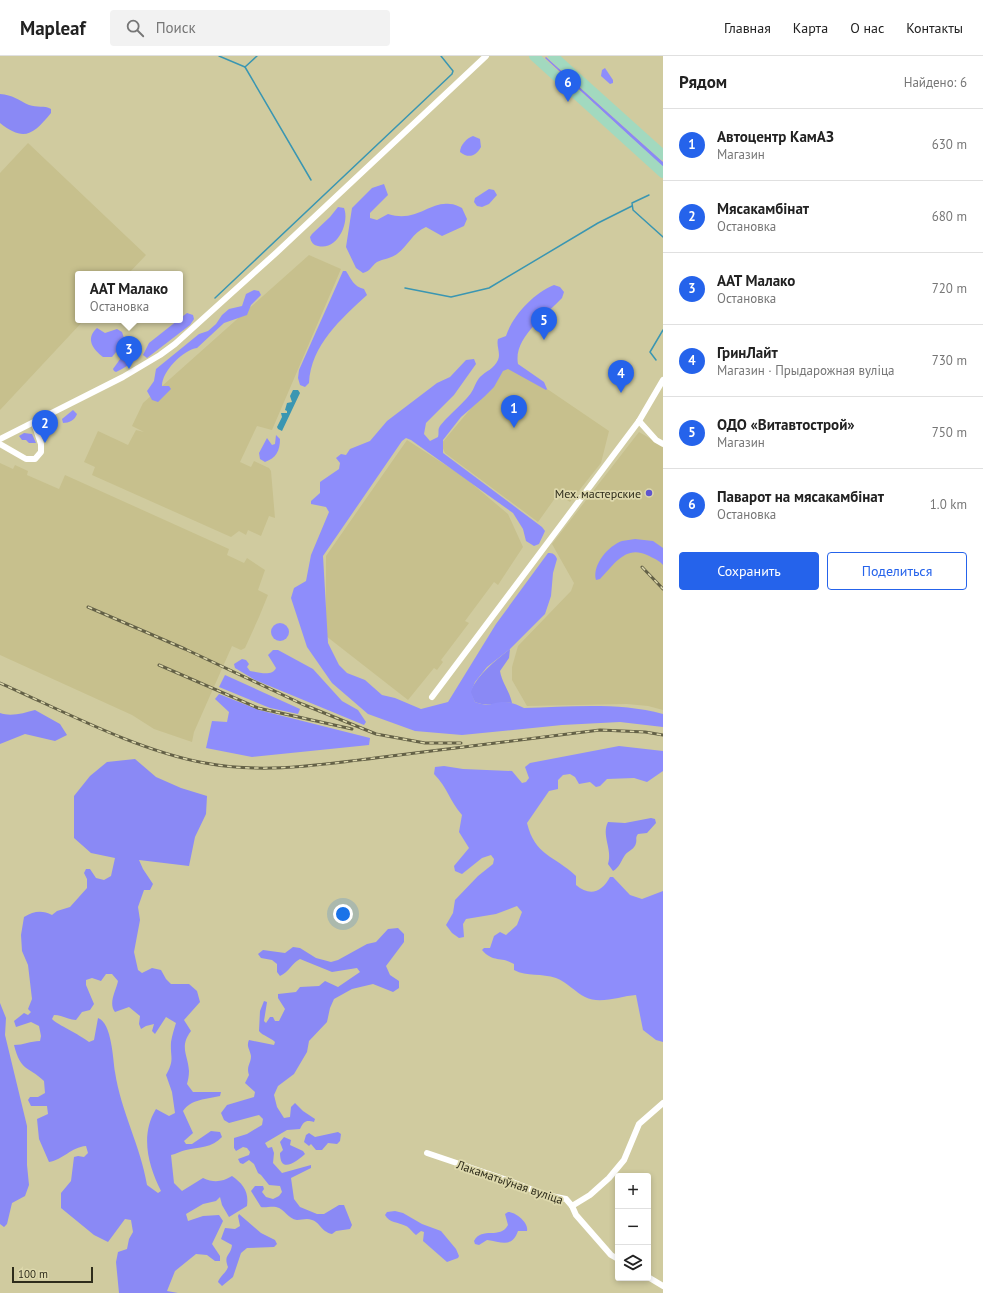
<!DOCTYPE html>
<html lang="ru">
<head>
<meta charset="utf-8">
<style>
	:root { --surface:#fff; --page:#f2f2f2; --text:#222; --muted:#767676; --line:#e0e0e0; --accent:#2563eb }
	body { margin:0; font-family:"PT Sans",sans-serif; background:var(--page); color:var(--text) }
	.controls { position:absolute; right:12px; bottom:12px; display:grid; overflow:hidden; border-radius:4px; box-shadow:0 2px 6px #0003 }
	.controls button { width:36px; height:36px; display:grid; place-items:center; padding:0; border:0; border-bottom:1px solid var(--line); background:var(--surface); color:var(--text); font:20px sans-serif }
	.scale { position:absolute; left:12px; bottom:10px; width:81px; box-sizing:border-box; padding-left:4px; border:2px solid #2e2c1b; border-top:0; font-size:11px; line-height:14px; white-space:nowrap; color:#2e2c1b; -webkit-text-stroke:3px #ddd8ac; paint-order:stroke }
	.you { position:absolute; left:343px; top:858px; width:14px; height:14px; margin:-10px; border:3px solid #fff; border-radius:50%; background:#1a73e8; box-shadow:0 0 0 6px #1a73e833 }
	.badge { display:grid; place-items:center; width:26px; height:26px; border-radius:50%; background:var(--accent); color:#fff; font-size:13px; font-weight:700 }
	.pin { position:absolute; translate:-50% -33px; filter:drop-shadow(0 1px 2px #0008) }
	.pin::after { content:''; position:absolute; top:21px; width:14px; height:12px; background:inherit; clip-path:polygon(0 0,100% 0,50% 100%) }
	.popup { position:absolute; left:75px; top:215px; width:108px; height:52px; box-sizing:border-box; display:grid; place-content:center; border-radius:4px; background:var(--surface); filter:drop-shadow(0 1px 3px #0005); font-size:13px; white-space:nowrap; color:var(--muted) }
	.popup b { font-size:15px; color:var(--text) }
	.popup::after { content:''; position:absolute; left:50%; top:100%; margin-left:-8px; border:8px solid transparent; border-top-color:var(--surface) }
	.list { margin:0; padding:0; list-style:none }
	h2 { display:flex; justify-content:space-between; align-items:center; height:52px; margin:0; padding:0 16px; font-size:17px }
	h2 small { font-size:13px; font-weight:400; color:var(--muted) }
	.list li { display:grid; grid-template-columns:26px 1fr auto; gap:12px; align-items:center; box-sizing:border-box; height:72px; padding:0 16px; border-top:1px solid var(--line) }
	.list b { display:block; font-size:15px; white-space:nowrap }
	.list p { margin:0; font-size:13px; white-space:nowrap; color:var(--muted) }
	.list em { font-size:13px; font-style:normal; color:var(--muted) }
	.actions { display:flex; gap:8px; padding:12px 16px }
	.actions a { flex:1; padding:9px 0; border:1px solid var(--accent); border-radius:4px; text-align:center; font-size:14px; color:var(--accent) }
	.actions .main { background:var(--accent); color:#fff }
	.icon { flex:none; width:22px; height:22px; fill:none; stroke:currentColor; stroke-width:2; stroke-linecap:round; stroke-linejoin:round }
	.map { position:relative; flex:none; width:663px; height:1237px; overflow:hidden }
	header { display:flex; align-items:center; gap:24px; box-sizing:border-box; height:56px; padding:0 20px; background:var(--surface); border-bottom:1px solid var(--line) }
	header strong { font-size:19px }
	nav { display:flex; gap:22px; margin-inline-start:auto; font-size:14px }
	.search { width:280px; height:36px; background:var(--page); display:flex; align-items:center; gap:10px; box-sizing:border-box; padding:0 14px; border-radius:4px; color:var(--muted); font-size:15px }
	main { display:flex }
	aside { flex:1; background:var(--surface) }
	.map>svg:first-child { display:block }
	.built { fill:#c7c08d }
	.green { fill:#8a89f5; fill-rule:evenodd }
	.forest { fill:#8e8dfb }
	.water { fill:#3a96b2 }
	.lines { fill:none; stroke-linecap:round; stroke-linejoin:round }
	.stream { stroke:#3a96b2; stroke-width:1.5 }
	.minor { stroke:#fff; stroke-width:6 }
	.primary { stroke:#a2d9bf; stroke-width:10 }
	.rail-casing { stroke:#646147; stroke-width:3 }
	.rail { stroke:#ddd8ac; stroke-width:1.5; stroke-dasharray:4.5; stroke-linecap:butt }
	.poi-dot { fill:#5f55ce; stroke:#ddd8ac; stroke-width:1.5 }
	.labels { text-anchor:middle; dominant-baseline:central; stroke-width:3.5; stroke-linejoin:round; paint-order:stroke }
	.poi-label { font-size:12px; fill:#2e2c1b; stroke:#ddd8ac; text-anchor:end }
	.street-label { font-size:12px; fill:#2e2c1b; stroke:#ddd8ac }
</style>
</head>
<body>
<header>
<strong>Mapleaf</strong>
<div class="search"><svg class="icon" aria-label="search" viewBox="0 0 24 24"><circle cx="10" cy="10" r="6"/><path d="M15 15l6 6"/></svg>Поиск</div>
<nav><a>Главная</a><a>Карта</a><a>О нас</a><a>Контакты</a></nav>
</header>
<main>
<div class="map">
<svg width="663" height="1237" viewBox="0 0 663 1237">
	<rect width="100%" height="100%" fill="#d0cb9f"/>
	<g class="built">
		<polygon points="28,87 146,199 128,218 78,218 78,264 84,264 0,354 0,117"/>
		<polygon points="309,199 341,213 272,374 257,370 240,406 251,411 254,405 269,412 271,415 275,462 269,460 261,480 248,474 246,479 239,475 231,481 92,419 95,411 84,406 98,375 128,389 136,374 144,376 132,370 143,347"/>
		<polygon points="509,307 609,375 601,407 570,446 558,438 538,466 445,397 441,388"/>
		<polygon points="639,376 663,390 663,654 648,650 627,648 527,650 512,624 512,611 518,590 571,535 574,527 552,488"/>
		<polygon points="407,384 464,421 508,458 523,491 498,529 494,526 465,565 469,567 441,604 443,606 437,614 434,612 408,644 326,580 326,500"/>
		<polygon points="0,407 13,413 15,409 28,415 27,419 59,433 65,419 229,493 227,499 244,507 247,502 265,514 258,534 268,539 259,561 245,592 241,594 232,590 194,676 192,686 154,673 132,659 0,599"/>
	</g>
	<g class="green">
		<polygon points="546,1 663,106 663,111 545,2"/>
		<path d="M0,38C13,39 18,44 29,49C37,52 44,49 51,53V57C33,79 24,86 0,67Z"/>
		<polygon points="24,377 32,378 36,387 29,387 26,384 22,384 19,380"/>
		<path d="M510,593L509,602L500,615C502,627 510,636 512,647C497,645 491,652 475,646L470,636C479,617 494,606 510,593Z"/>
		<path d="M35,654L60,668L67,679L55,685L25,678L0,688V657C11,661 24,657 35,654Z"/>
		<path d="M135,703L156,721L181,732L207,740L206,758L195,781L189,810L139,804L143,813L153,828L150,834H144L138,851L140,864L134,896L138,914L142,917L152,912L161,914L166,923L171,928H189L197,935L200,946L184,964L191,975C179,991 188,999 189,1015C189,1020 188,1024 187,1028L193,1036H221L220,1040C207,1043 191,1043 183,1055L193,1077L184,1085L186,1088H192L211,1075L220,1076L222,1081C212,1092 199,1091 186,1094C181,1095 176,1098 171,1099L174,1127L182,1135L203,1122C214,1127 222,1126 232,1120C243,1128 249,1135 247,1150L229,1161L222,1149L220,1141L216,1145L203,1148L186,1158L188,1165L203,1160L219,1159L223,1165L212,1188L220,1200V1205H215L207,1199L196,1198L175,1215L167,1235L178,1237H119L116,1206L118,1196L127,1193L129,1183L133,1176L131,1164L125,1163L108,1186L94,1179L61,1152V1137L71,1125L74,1101L78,1100L84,1101L88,1097L86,1090C71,1091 63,1104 49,1106L39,1083L37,1063L48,1058L47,1050H31L28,1044L30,1041H38L45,1037L44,1025C27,1009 21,1016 14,989C24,989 30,985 40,985L41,980L39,970L31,966L16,971L14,965L24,957L28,959L31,956L28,953L32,943L28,909L22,895L21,879L24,861C34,855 42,854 52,859L57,855L70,851L87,832V823L84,817L86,813H90L96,822L104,824L111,820L115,802L91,797L74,782V740L90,720L107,706ZM106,918H112L118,925C116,935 108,947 115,956L129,951L140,960L139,968L141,973L146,970L154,968L152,975L155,978L166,961L176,967C174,973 172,980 171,986C170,1002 175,1003 166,1019L172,1036L175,1057L169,1060L156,1053C140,1079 148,1109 161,1135L158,1137L147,1129C141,1091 121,1056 115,1016C113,1004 112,967 98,962L94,984L89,986C79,978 58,969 52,963L54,959C63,959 68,964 76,964L82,956L90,954L94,948L86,929V924L92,922L101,925Z"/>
		<path d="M651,762L655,763L656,767L647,777L638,778C635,782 637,783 636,787C635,793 628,795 625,799C621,805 619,812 613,815L608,808C613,794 601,779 608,766L625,767Z"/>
		<path d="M398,872L404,878V886L386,910L390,919L399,925V932L393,936L373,928L352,933L334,943L330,952L327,966L309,985L307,996L294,1018L278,1030L274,1039L277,1051L284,1062L290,1061L291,1051L295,1047L303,1055L315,1063L314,1066C306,1064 304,1065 300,1073L287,1074L265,1087L268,1092L272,1091L274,1097L273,1107L282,1117L311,1109V1112L291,1122L294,1143L300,1151L317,1158H324L339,1149H344L352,1169L350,1173L336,1175L332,1178C320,1175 321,1167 312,1164C307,1162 302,1164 297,1164C288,1163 285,1153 276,1151C271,1150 265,1152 261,1151L251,1135L255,1130H263L264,1133L262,1136L266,1141L273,1143L279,1140L282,1136L280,1130L269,1129L261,1119L258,1117L254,1108L249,1104L243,1108L240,1107L238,1103L249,1099L250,1096L247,1092L243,1091L236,1095L234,1092V1082L247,1078L262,1069L263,1063L259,1059L229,1067L224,1064L221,1057L227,1049L254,1041L255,1036L245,1027L249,1019C246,1010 251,1008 251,1000C250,993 246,991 249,984L274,989L275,986C270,981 263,980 259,975L260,955L264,945L267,946L264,965L266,967L270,961H273L275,965H279L285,953L278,942V938L296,936L300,931L319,930L325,925L338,931L360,916L357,912L332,916L300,903C292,907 289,916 280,920L277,916V908L272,904L261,902L258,898L263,894L285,897L293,891L300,892L316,902L331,906L338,904L367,888L376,886L388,873Z"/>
		<polygon points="0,947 6,962 5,979 27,1070 27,1109 29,1129 25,1140 12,1147 7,1168 4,1171 0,1168"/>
		<polygon points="338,1076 341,1078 340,1085 337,1088 328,1087 322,1094 316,1094 311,1088 309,1090 304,1086 306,1079 309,1077 315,1081"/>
		<path d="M284,1081L291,1084L290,1089L303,1095L305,1098C297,1105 280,1119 280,1097L283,1094L280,1086Z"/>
		<path d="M239,1158L261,1177L275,1184L277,1188L274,1191L247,1192L241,1197L233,1221L222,1230L218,1226C220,1220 226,1217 228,1211C223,1198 231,1200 232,1189L221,1183L225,1172L235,1173L240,1170L238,1160Z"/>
	</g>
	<g class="forest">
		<polygon points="605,12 613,24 613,27 610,28 601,20 602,14"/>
		<path d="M473,80L480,83L481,91C476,100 469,103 460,96C460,89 467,82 473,80Z"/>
		<path d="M384,128L388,139L370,157V162L377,164L388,158C417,167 429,145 450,148C454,148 458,150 462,152L467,163L464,170L442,180L426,171C412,177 409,189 397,198C392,202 383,203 377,206C371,210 371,215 363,217L356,212L346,191L352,152L372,132Z"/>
		<polygon points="489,133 494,134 497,139 489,148 482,151 477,150 474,146 475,142"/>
		<path d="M338,151L344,152C350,167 337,195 318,190C313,189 311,186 310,181L312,178L330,161Z"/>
		<path d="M343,215H346C352,224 353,230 364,233L367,239C341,263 311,289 309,327L305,331L300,329L298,322L299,314Z"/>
		<path d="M554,229L560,231L564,236L562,242C546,259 513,282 518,308L544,326L547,333L546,334L508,313L503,315L494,331L484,341L461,361L443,384V397L542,471L545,475L539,488L534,490L526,485L523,473L513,457L411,384L406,382L402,385L323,500L328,587L339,609L347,617L365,624L382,639L395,642L421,653L448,646L496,568L548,497C553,497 555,498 557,503L553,517L551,540L545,558L510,593L487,611L475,626L471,636L475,646C491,652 491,646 504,646C511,646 518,649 524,652C569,651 619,646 663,658V671L620,666L562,669L462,679L415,675L368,658L332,627L307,591L291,542L294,532L306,525L311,499L329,456L326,451L311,448V445L320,437V426L339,413L340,407L336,402L341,398L346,399L350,393L370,385L387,365L437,327L450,321L466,304L474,303L476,308L454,339L426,367L424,378L430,385L438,381C439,378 438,374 439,372C442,365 465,346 471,337C474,333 476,325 480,321C486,315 494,313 498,304C501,297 496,290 498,283L506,280C513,259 534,237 554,229Z"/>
		<path d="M254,234L259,235L261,239L251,249L247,259L224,267L197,292C183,294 162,315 162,330H169L171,333L158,346L152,344L147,335L154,325L156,313L199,278L208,275L216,268L222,259L229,253L242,250L246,238Z"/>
		<polygon points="187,257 193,259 194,263 190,269 147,302 143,299 149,287"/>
		<path d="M97,272L105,277L117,273L122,276L125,285L112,301H103C93,293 85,283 97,272Z"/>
		<path d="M131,296L136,299C132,308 124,312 116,316L114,315L113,313L123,299Z"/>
		<path d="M73,354L77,358C75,364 69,367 63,367L62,363Z"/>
		<path d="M276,379L280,383C280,395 276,402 265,406L260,403L259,397L267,382L272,389L275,388Z"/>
		<path d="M635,483L653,485L663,492V509C659,504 653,502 647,499C625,489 614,509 600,523L596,524C592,509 608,490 622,485C626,484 631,484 635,483Z"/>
		<circle cx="280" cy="576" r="9"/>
		<path d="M273,594H278L313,613L342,645L358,654L366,666L364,669L255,624L235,612L234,608L242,603L246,604L249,608L247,611L250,615C258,616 272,621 276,612L268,599Z"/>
		<polygon points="225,619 300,653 298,658 270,652 219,631"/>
		<polygon points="219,638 259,654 370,682 369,689 252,701 206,692 212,665 227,666 229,656 215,643"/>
		<path d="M619,690L663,695V715L647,726L634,722L607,723L600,730L596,731L590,726L579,728L575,721L570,718L563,719L558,724V733L549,735L527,767C535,800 554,799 576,820V829C590,841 602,836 610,821H613L630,839L642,843L663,835V986L656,984L643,974L636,939C620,940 600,949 585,941C575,936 567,926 556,922C542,917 527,921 514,914V908C501,900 493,907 482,894L484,892H490L494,880L500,876L506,879L517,869L522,856L517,850L496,858L466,863L463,868L464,881L459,882L452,877L446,869L453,857L455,844L478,820L493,808L494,803L491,799L482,802L462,818L455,815L454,810L469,792L459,776L462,759C449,744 448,732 434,718L435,711L444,710L463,713L512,715L522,727L526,726L529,722L525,711L530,707Z"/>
		<path d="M395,1155L403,1157L422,1168L441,1175L456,1193L459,1200L458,1202L447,1206L423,1185L424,1176L421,1175L416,1179C412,1176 409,1171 406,1170C398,1166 389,1167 385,1159L387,1156Z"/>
		<path d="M508,1156C516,1156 529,1167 527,1175H518C512,1192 502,1186 487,1184L479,1189L475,1188L474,1185C482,1170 500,1184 508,1169L505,1158Z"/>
	</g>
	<polygon class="water" points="293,334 298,334 300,337 282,375 278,373 277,371 282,361 281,357 287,357 287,355 285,354 287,347 292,346 290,340"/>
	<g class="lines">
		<g class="stream">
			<polyline points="219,0 245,11 257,0"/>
			<polyline points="245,11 311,124"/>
			<polyline points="649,139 632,147 633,154 663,181"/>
			<polyline points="405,232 451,241 489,232 598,167 632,150"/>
			<polyline points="215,242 452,18 453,15 441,0"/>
			<polyline points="656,304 650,296 663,274"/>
		</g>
		<g class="minor">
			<polyline points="639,365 656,384 663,388"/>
			<polyline points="0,383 123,321 160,299 175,288 276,197 486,0"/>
			<polyline points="0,388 26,403 35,403 41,396 41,388 34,367"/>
			<polyline points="432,641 639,365 663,324"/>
			<polyline points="427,1097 504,1123 546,1139 566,1143 572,1150 590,1139 609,1122 624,1104 639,1068 663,1047"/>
			<polyline points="572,1150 576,1159 611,1199 618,1203"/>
			<polyline points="648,1221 663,1230"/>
		</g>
		<g class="primary">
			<polyline points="534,0 663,117"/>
			<polyline points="553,0 663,99"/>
		</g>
		<g class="rail-casing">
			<g id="rail">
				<polyline points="642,511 663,533"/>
				<polyline points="88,551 185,593 302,648 376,678 425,687 461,687"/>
				<polyline points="159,609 258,652 352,673"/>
				<path d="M0,627C63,655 138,695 205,707C263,718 318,709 375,702C450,693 525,683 600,674L645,676L663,679"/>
			</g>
		</g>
		<use href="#rail" class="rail"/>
	</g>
	<circle class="poi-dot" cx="649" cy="437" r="4"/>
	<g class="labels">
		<g class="poi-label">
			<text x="641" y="437">Мех. мастерские</text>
		</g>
		<g class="street-label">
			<text transform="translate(510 1126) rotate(19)">Лакаматыўная вуліца</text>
		</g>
	</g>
</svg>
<div class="controls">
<button>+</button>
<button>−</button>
<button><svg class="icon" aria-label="layers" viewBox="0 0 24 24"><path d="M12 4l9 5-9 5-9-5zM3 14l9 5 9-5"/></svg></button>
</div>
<div class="scale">100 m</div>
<div class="you"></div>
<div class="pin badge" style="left:514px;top:372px">1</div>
<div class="pin badge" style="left:45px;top:387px">2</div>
<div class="pin badge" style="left:129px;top:313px">3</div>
<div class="popup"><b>ААТ Малако</b>Остановка</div>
<div class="pin badge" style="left:621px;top:337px">4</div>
<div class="pin badge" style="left:544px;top:284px">5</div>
<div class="pin badge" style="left:568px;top:46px">6</div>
</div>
<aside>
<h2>Рядом<small>Найдено: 6</small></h2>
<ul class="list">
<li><span class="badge">1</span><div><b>Автоцентр КамАЗ</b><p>Магазин</p></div><em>630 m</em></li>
<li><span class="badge">2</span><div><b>Мясакамбінат</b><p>Остановка</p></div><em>680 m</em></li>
<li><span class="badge">3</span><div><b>ААТ Малако</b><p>Остановка</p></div><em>720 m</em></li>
<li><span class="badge">4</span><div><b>ГринЛайт</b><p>Магазин · Прыдарожная вуліца</p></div><em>730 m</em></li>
<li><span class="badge">5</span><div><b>ОДО «Витавтострой»</b><p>Магазин</p></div><em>750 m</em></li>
<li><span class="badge">6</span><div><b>Паварот на мясакамбінат</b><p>Остановка</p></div><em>1.0 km</em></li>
</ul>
<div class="actions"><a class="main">Сохранить</a><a>Поделиться</a></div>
</aside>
</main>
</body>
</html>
